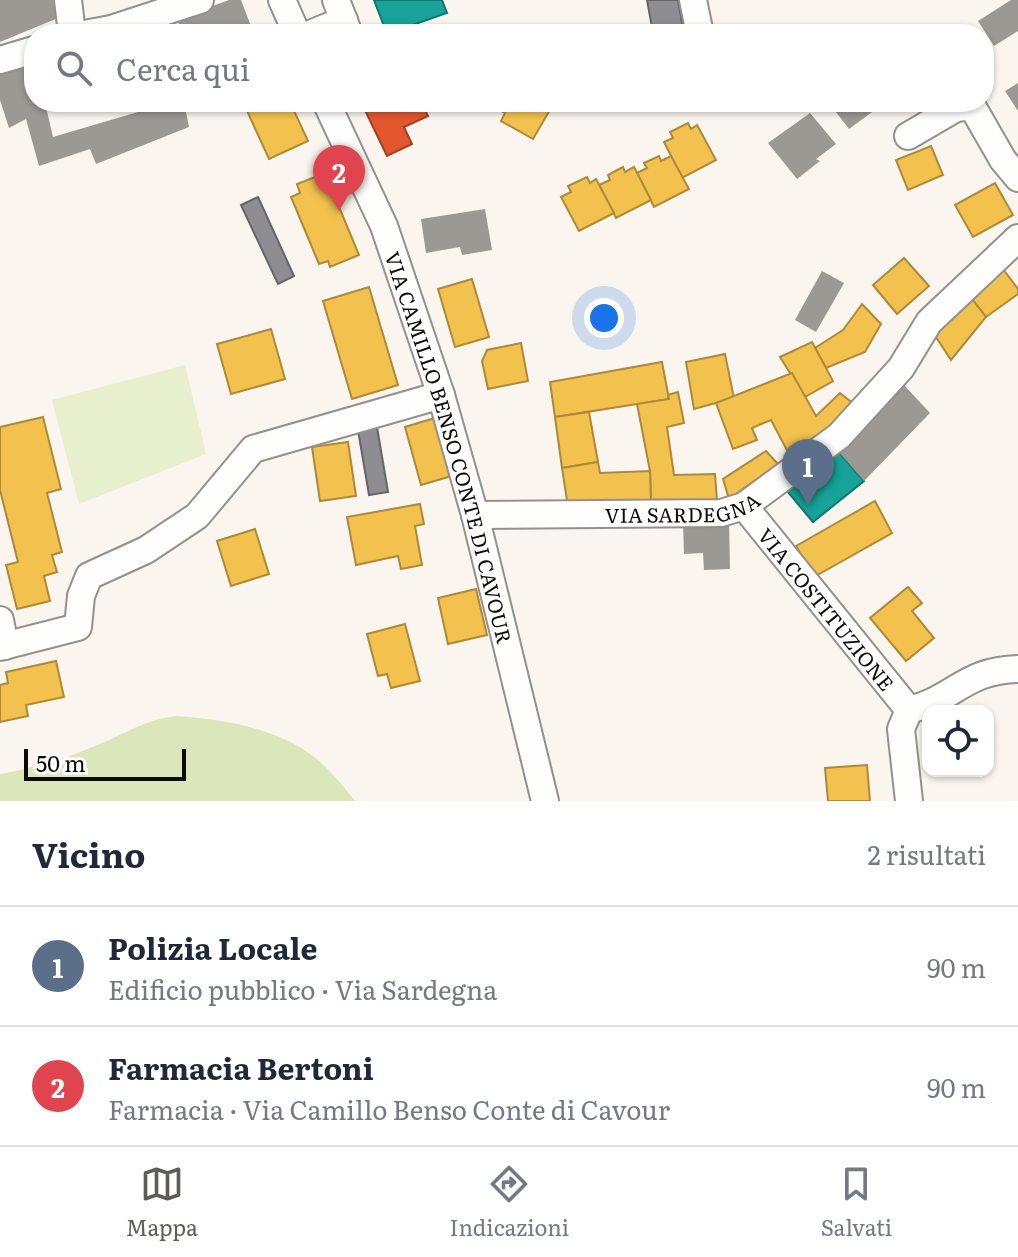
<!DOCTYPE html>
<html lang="it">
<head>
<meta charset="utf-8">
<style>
	:root { --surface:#fff; --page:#f2f2f3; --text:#1f2937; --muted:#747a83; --line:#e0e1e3; --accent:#5f5d5a }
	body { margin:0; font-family:Literata,serif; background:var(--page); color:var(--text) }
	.controls { position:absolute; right:24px; bottom:24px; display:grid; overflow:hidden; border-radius:16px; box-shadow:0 2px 6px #0004 }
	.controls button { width:72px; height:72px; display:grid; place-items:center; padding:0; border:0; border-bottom:2px solid var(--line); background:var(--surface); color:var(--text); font:40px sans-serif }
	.scale { position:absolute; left:24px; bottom:20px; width:162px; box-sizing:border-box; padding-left:8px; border:4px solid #0b0b0b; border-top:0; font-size:22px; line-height:28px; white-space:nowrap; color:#0b0b0b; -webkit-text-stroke:6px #fff; paint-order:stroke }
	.you { position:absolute; left:604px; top:318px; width:28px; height:28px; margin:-20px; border:6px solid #fff; border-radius:50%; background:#1a73e8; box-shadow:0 0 0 12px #1a73e833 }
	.badge { display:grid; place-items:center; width:52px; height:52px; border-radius:50%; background:var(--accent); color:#fff; font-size:26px; font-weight:700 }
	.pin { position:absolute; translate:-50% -66px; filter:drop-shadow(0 2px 4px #0008) }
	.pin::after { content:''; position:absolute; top:42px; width:28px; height:24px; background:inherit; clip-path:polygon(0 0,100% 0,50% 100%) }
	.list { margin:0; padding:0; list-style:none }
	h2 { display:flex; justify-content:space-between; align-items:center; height:104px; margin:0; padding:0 32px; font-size:34px }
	h2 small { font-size:26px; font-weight:400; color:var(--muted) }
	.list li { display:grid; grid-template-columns:52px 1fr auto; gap:24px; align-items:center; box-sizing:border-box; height:120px; padding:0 32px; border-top:2px solid var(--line) }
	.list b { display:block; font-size:30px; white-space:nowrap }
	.list p { margin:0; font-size:26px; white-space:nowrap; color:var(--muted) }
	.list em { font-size:26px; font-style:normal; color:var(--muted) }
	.icon { flex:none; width:44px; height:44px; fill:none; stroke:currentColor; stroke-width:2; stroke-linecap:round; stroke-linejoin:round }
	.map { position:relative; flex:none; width:1018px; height:801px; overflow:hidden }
	.search { position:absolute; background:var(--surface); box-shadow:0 2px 6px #0004; left:24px; right:24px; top:24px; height:88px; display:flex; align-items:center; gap:20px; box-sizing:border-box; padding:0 28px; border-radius:32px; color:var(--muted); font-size:30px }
	.sheet { height:344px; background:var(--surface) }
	nav { display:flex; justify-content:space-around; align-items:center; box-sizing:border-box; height:112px; border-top:2px solid var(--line); background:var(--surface); font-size:22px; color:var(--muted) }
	nav a { display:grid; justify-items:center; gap:4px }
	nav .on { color:var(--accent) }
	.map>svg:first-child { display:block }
	.green { fill:#e8efcd }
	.forest { fill:#dbe7bb }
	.homes { fill:#f2c14e; stroke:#ad8a3a; stroke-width:2 }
	.shops { fill:#e4572e; stroke:#a34024; stroke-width:2 }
	.public { fill:#17a398; stroke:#13756e; stroke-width:2 }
	.industry { fill:#8d8d92; stroke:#66666a; stroke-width:2 }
	.building { fill:#9c9894 }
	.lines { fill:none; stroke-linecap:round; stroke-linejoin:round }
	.minor-casing { stroke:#93908d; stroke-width:30 }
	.minor { stroke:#fefefc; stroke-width:26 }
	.labels { text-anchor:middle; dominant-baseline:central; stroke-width:8; stroke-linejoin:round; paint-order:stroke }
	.street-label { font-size:20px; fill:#0b0b0b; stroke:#fff }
</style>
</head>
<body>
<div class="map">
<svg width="1018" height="801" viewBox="0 0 1018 801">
	<rect width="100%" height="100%" fill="#faf5ee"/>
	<polygon class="green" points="185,365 206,454 79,504 52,400"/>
	<path class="forest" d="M177,716C222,719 276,728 313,756C329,768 342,785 355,801H0V774C30,769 61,760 90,748C120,737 144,719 177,716Z"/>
	<g class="homes">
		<polygon points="243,102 290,102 308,141 269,159"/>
		<polygon points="502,102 535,102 550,110 533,139 501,121 505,113 498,109"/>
		<polygon points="688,123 691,129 697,125 716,160 682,178 664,142 673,138 670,132"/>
		<polygon points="931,146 943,175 908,190 896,160"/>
		<polygon points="659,156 661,161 671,156 689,189 654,207 637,173 647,168 644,163"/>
		<polygon points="623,167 625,172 634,167 651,200 616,218 599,185 610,180 608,175"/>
		<polygon points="325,173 359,255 330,267 328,261 319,264 291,197 300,193 297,184"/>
		<polygon points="587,177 590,183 596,179 614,213 579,231 561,197 571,192 568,186"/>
		<polygon points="995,183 1013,215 973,237 955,205"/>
		<polygon points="904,258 929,286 897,314 873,285"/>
		<polygon points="1000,265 1018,289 1018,294 986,317 968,294"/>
		<polygon points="472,279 489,337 455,347 438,289"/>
		<polygon points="369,287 398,385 352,399 323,301"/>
		<polygon points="968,294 986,317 951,360 932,331"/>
		<polygon points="862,304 881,324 865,352 826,368 815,348 843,330"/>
		<polygon points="271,329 285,379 231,394 217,344"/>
		<polygon points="812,342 833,381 805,397 780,357"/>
		<polygon points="521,343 528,381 488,389 482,361 487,350"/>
		<polygon points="725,354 734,398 694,409 686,362"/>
		<polygon points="662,362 669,399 555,417 550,382"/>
		<polygon points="792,373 816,416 840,393 854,404 831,426 789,454 771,420 752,428 757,440 733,449 716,403"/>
		<polygon points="678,392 684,423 667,427 674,475 715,474 717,500 651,503 650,471 637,404 669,399 668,395"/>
		<polygon points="589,412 598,462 562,468 555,417"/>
		<polygon points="43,417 61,489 47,493 62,552 52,555 57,572 44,576 50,601 17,609 6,565 18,562 0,490 0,427"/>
		<polygon points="438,417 455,475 421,485 405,427"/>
		<polygon points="348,442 356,496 320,501 312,447"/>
		<polygon points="766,451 778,464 729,499 723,479"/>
		<polygon points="598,462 600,473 650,471 651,503 568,507 562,468"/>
		<polygon points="875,501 892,533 814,577 796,546"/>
		<polygon points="420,504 424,524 415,526 422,565 401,569 398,556 356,565 347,517"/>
		<polygon points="255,529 269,574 231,586 217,541"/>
		<polygon points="908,587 922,603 912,611 934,638 906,661 870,618"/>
		<polygon points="476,589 487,635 448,644 438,598"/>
		<polygon points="405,624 420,681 391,688 387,674 378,676 367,634"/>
		<polygon points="56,661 64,697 26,705 28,716 0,722 0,685 8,683 6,672"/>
		<polygon points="867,765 870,801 828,801 825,768"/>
	</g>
	<polygon class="shops" points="361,102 426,102 422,104 428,116 404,127 412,144 387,156"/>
	<g class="public">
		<polygon points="374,0 442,0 447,13 387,34"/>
		<polygon points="838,451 864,481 813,522 787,491"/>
	</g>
	<g class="industry">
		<polygon points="647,0 678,0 684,34 650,34 653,33"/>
		<polygon points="258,197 294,276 278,284 241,205"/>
		<polygon points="377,427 388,492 369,495 358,430"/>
	</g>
	<g class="building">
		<polygon points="0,0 56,0 58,18 0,42"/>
		<polygon points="229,0 241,0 254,34 183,34 177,19"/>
		<polygon points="1011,0 1018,0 1018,31 994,46 978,21"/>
		<polygon points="34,61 34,102 57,102 46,107 53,137 148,109 146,102 184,102 189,127 96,164 90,149 39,166 26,119 9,128 0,100 0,69"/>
		<polygon points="1018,83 1018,111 1005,91"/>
		<polygon points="840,102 881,102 883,104 849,129 832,107"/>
		<polygon points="810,113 836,144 816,159 820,161 797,179 768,143"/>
		<polygon points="485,209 492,250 462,255 460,247 426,253 421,219"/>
		<polygon points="822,271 844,283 816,332 795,320"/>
		<polygon points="904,385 930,413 864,481 838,451"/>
		<polygon points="729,520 730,569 704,570 703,553 684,554 683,521"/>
	</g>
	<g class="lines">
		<g class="minor-casing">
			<g id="minor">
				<polyline points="68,0 72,34"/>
				<polyline points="282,0 297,34"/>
				<polyline points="336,0 349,34"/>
				<polyline points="693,0 700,34"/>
				<polyline points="84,34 111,29 200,0"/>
				<polyline points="310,34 344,20"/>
				<polyline points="0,60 34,50"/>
				<path id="s1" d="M326,102L384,226L441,395L475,515L545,801"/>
				<polyline points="908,136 956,108 972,106 1003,160 1018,178"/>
				<path id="s2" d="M744,506L909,710L901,729L909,801"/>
				<path id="s3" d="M475,515L721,513L744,506L839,436L901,368L929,322L1018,238"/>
				<polyline points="0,620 5,646"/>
				<polyline points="0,647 78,627 81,596 89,576 146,550 197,516 253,449 441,395"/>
				<path d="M909,710C954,699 965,670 1018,669"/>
			</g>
		</g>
		<use href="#minor" class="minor"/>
	</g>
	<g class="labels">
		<g class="street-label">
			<text stroke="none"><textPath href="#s1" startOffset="368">VIA CAMILLO BENSO CONTE DI CAVOUR</textPath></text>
			<text stroke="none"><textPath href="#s3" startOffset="208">VIA SARDEGNA</textPath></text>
			<text stroke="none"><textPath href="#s2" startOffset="132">VIA COSTITUZIONE</textPath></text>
		</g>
	</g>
</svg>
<div class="controls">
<button><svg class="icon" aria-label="locate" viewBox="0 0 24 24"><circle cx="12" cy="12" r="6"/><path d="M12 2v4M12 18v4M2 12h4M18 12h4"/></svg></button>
</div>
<div class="scale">50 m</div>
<div class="you"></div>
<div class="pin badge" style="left:808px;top:505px;background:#5c6f8a">1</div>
<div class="pin badge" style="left:339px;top:211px;background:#e0444e">2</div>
<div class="search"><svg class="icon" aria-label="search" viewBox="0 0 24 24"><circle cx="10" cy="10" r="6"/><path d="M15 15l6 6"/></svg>Cerca qui</div>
</div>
<section class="sheet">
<h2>Vicino<small>2 risultati</small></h2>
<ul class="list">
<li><span class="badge" style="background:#5c6f8a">1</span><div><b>Polizia Locale</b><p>Edificio pubblico · Via Sardegna</p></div><em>90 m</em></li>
<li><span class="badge" style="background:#e0444e">2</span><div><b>Farmacia Bertoni</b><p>Farmacia · Via Camillo Benso Conte di Cavour</p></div><em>90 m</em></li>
</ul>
</section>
<nav>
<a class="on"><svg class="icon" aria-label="map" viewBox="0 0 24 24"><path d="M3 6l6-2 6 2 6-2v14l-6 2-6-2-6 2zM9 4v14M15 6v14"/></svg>Mappa</a>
<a><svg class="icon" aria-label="directions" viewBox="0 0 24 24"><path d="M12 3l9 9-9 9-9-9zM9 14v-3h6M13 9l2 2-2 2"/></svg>Indicazioni</a>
<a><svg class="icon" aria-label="saved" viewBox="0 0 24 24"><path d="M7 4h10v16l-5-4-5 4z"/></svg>Salvati</a>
</nav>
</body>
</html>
